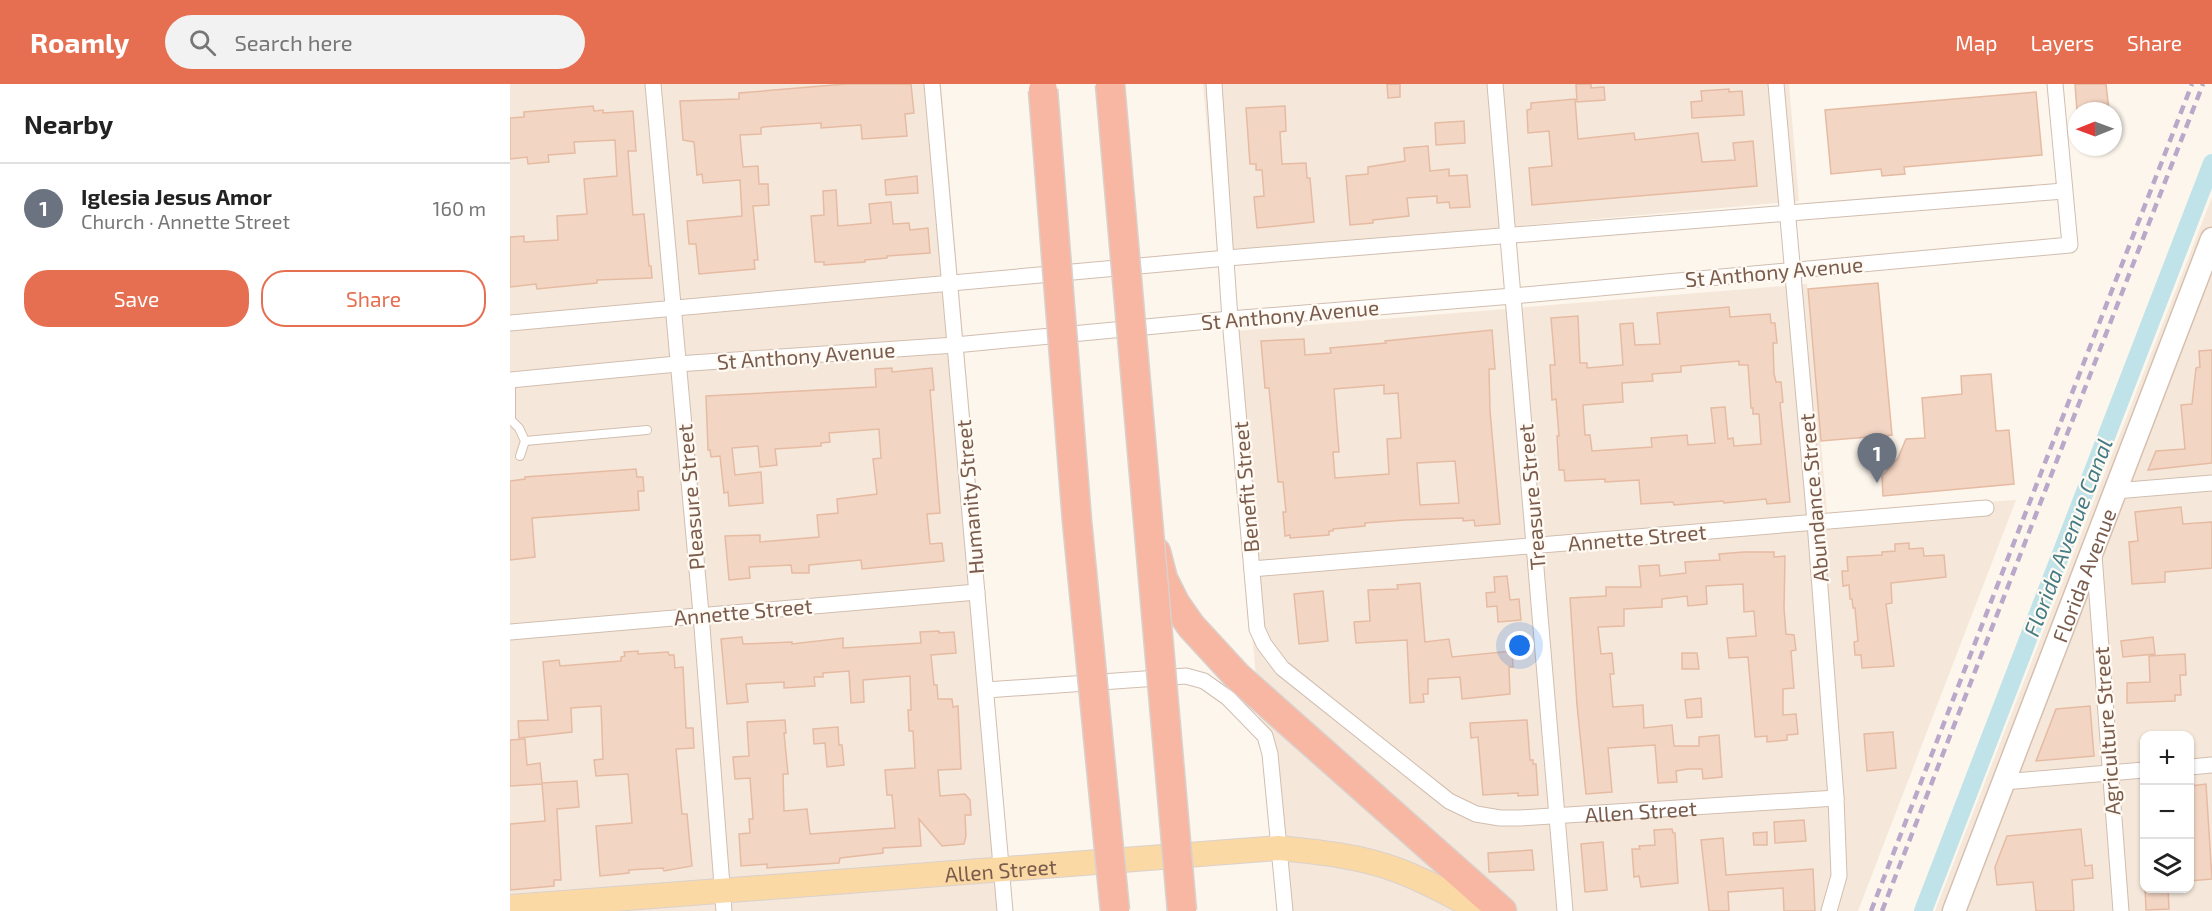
<!DOCTYPE html>
<html lang="en">
<head>
<meta charset="utf-8">
<style>
	:root { --surface:#fff; --page:#f2f2f2; --text:#222; --muted:#767676; --line:#e0e0e0; --accent:#e76f51 }
	body { margin:0; font-family:"Exo 2",sans-serif; background:var(--page); color:var(--text) }
	.controls { position:absolute; right:18px; bottom:18px; display:grid; overflow:hidden; border-radius:12px; box-shadow:0 2px 4px #0004 }
	.controls button { width:54px; height:54px; display:grid; place-items:center; padding:0; border:0; border-bottom:2px solid var(--line); background:var(--surface); color:var(--text); font:30px sans-serif }
	.compass { position:absolute; left:1558px; top:18px; width:54px; height:54px; border-radius:50%; background:var(--surface); box-shadow:0 2px 4px #0004; rotate:269deg }
	.you { position:absolute; left:1010px; top:562px; width:21px; height:21px; margin:-15px; border:4px solid #fff; border-radius:50%; background:#1a73e8; box-shadow:0 0 0 9px #1a73e833 }
	.badge { display:grid; place-items:center; width:39px; height:39px; border-radius:50%; background:var(--accent); color:#fff; font-size:20px; font-weight:700 }
	.pin { position:absolute; translate:-50% -50px; filter:drop-shadow(0 2px 3px #0008) }
	.pin::after { content:''; position:absolute; top:32px; width:21px; height:18px; background:inherit; clip-path:polygon(0 0,100% 0,50% 100%) }
	.list { margin:0; padding:0; list-style:none }
	h2 { display:flex; justify-content:space-between; align-items:center; height:78px; margin:0; padding:0 24px; font-size:26px }
	h2 small { font-size:20px; font-weight:400; color:var(--muted) }
	.list li { display:grid; grid-template-columns:39px 1fr auto; gap:18px; align-items:center; box-sizing:border-box; height:90px; padding:0 24px; border-top:2px solid var(--line) }
	.list b { display:block; font-size:22px; white-space:nowrap }
	.list p { margin:0; font-size:20px; white-space:nowrap; color:var(--muted) }
	.list em { font-size:20px; font-style:normal; color:var(--muted) }
	.actions { display:flex; gap:12px; padding:18px 24px }
	.actions a { flex:1; padding:14px 0; border:2px solid var(--accent); border-radius:24px; text-align:center; font-size:21px; color:var(--accent) }
	.actions .main { background:var(--accent); color:#fff }
	.icon { flex:none; width:33px; height:33px; fill:none; stroke:currentColor; stroke-width:2; stroke-linecap:round; stroke-linejoin:round }
	.map { position:relative; flex:none; width:1702px; height:827px; overflow:hidden }
	header { display:flex; align-items:center; gap:36px; box-sizing:border-box; height:84px; padding:0 30px; background:var(--accent); color:#fff }
	header strong { font-size:28px }
	nav { display:flex; gap:33px; margin-inline-start:auto; font-size:21px }
	.search { width:420px; height:54px; background:var(--page); display:flex; align-items:center; gap:15px; box-sizing:border-box; padding:0 21px; border-radius:33px; color:var(--muted); font-size:22px }
	main { display:flex }
	aside { flex:1; background:var(--surface) }
	.map>svg:first-child { display:block }
	.residential { fill:#f5e8da; fill-rule:evenodd }
	.lines { fill:none; stroke-linecap:round; stroke-linejoin:round }
	.canal { stroke:#bfe3e8; stroke-width:18 }
	.building { fill:#f3d5c3; stroke:#e6bba3; stroke-width:1.5; fill-rule:evenodd }
	.lane-casing { stroke:#d1beb0; stroke-width:10 }
	.street-casing { stroke:#d1beb0; stroke-width:17 }
	.secondary-casing { stroke:#d6c0b0; stroke-width:25 }
	.primary-casing { stroke:#dad1cd; stroke-width:26 }
	.highway-casing { stroke:#dad1cd; stroke-width:31 }
	.lane { stroke:#fff; stroke-width:8 }
	.street { stroke:#fff; stroke-width:15 }
	.secondary { stroke:#fff; stroke-width:22 }
	.primary { stroke:#fbd9a5; stroke-width:24 }
	.highway { stroke:#f7b7a3; stroke-width:28 }
	.rail { stroke:#b9a8c9; stroke-width:4.5; stroke-dasharray:9 6; stroke-linecap:butt }
	.highway-bridge-casing { stroke:#dad1cd; stroke-width:31; stroke-linecap:butt }
	.highway-bridge { stroke:#f7b7a3; stroke-width:28 }
	.labels { text-anchor:middle; dominant-baseline:central; stroke-width:4.5; stroke-linejoin:round; paint-order:stroke }
	.street-label { font-size:21px; fill:#7a5c4d; stroke:#fffaf3 }
	.water-label { font-size:22px; font-style:italic; fill:#437c86; stroke:#fffaf3 }
</style>
</head>
<body>
<header>
<strong>Roamly</strong>
<div class="search"><svg class="icon" aria-label="search" viewBox="0 0 24 24"><circle cx="10" cy="10" r="6"/><path d="M15 15l6 6"/></svg>Search here</div>
<nav><a>Map</a><a>Layers</a><a>Share</a></nav>
</header>
<main>
<aside>
<h2>Nearby<small></small></h2>
<ul class="list">
<li><span class="badge" style="background:#6b7280">1</span><div><b>Iglesia Jesus Amor</b><p>Church · Annette Street</p></div><em>160 m</em></li>
</ul>
<div class="actions"><a class="main">Save</a><a>Share</a></div>
</aside>
<div class="map">
<svg width="1702" height="827" viewBox="0 0 1702 827">
	<rect width="100%" height="100%" fill="#fdf6ec"/>
	<g class="residential">
		<polygon points="0,0 431,0 503,827 0,827"/>
		<polygon points="693,0 1279,0 1289,117 708,169"/>
		<path d="M1702,113V827H1425ZM1634,652H1680V804H1634Z"/>
		<polygon points="1297,200 1317,429 1506,416 1348,827 767,827 715,248"/>
	</g>
	<g class="lines">
		<polyline class="canal" points="1413,827 1702,79"/>
	</g>
	<g class="building">
		<polygon points="336,0 401,0 404,29 395,30 397,52 352,55 351,41 311,44 311,39 253,43 251,44 251,50 230,51 233,83 248,82 249,100 258,100 259,121 243,122 248,176 244,176 245,185 189,190 186,160 179,160 177,137 232,132 230,96 193,99 192,90 187,91 184,58 173,56 170,17 229,15 229,9"/>
		<polygon points="877,0 890,0 890,13 878,14"/>
		<polygon points="1066,0 1081,0 1081,4 1094,3 1095,16 1067,18"/>
		<polygon points="1565,0 1596,0 1599,27 1567,27"/>
		<polygon points="1219,5 1219,8 1232,7 1234,31 1182,34 1181,18 1192,17 1191,7"/>
		<polygon points="1526,8 1532,71 1394,83 1395,90 1372,92 1371,85 1321,90 1315,26"/>
		<polygon points="1065,15 1068,55 1124,49 1125,56 1188,49 1192,78 1225,76 1223,59 1243,57 1247,102 1022,121 1019,84 1042,82 1039,47 1018,49 1017,26 1021,25 1021,19"/>
		<polygon points="83,22 84,27 93,26 93,29 123,27 126,67 118,67 123,131 134,130 139,182 141,182 142,194 87,196 87,199 27,205 26,200 0,203 0,153 14,152 14,158 48,156 47,132 77,130 74,95 107,92 105,56 64,58 65,69 38,71 39,78 18,80 17,73 0,75 0,34 14,33 14,28"/>
		<polygon points="775,22 776,47 770,48 772,80 796,79 797,94 800,94 804,138 747,144 744,113 754,112 752,86 746,86 746,80 740,80 736,24"/>
		<polygon points="954,37 955,59 926,61 925,39"/>
		<polygon points="918,62 920,87 939,85 939,92 957,91 960,123 940,124 939,118 927,119 927,112 897,114 899,132 863,136 863,139 840,141 836,92 858,90 858,83 895,77 894,64"/>
		<polygon points="407,92 408,109 376,111 375,96"/>
		<polygon points="326,106 328,142 361,139 359,120 381,118 383,140 399,139 400,146 418,144 420,169 377,172 377,174 355,176 355,178 314,181 314,178 305,178 301,132 314,131 313,107"/>
		<polygon points="1368,199 1382,351 1311,357 1298,205"/>
		<path d="M1219,223L1220,233L1260,230L1261,239H1265L1267,259H1263L1264,290L1266,298H1271L1273,318L1270,319L1280,418L1257,420L1256,415L1214,419L1213,417L1164,421L1163,418L1131,420L1129,396L1095,398V395L1055,397L1054,386H1049L1047,352H1049L1046,315L1042,316L1040,281H1045L1041,234L1068,232L1070,279H1077V284L1113,281L1110,240L1123,239L1125,261L1150,260L1147,229ZM1229,277V281H1238L1241,324H1243V330H1249L1251,360L1224,362L1223,354L1218,355L1215,323L1201,324L1205,359L1178,361L1177,351L1141,354L1142,363L1082,367L1080,351H1075L1073,321L1113,318L1112,299L1143,297L1142,290L1171,288V282Z"/>
		<path d="M982,246L985,285H979L980,327L990,440L965,442L964,436L953,437V434L895,436L855,439V442L823,445V447H819V451L780,454V451L775,452L773,428H776L773,398H768L759,304H755L751,257L794,255L795,271L821,269L820,264L876,259L875,257ZM874,301V310L888,309L891,354L877,355L879,390L825,394L823,368H829L824,305ZM945,377L949,419L910,421L907,379Z"/>
		<polygon points="1702,266 1702,379 1638,386 1646,367 1675,365 1671,321 1682,320 1686,284 1690,283 1689,267"/>
		<polygon points="382,284 382,288 422,284 424,306 420,306 430,429 417,430 420,460 432,459 434,477 352,485 351,476 299,481 299,489 282,489 281,481 239,483 240,494 219,496 215,452 250,451 250,458 309,453 307,431 328,429 327,415 367,410 363,375 371,374 369,345 319,349 320,358 311,359 311,362 265,365 267,381 250,383 248,362 222,364 225,391 251,388 253,419 219,422 218,408 214,409 210,372 201,373 200,366 198,366 196,312 366,303 365,285"/>
		<polygon points="1481,290 1486,347 1499,346 1504,400 1373,412 1372,392 1388,374 1396,355 1415,354 1412,314 1452,310 1451,292"/>
		<polygon points="126,385 127,393 133,393 134,407 128,407 129,426 22,434 25,473 0,476 0,397 15,395 15,393"/>
		<polygon points="1671,423 1673,440 1702,438 1702,484 1655,488 1655,498 1622,500 1619,458 1628,457 1625,428"/>
		<polygon points="1399,459 1399,465 1413,464 1414,472 1434,471 1436,493 1381,499 1382,519 1376,520 1384,582 1352,584 1351,571 1345,571 1344,558 1348,557 1345,524 1343,524 1342,515 1340,515 1339,501 1333,502 1332,487 1338,487 1337,473 1372,471 1372,468 1385,467 1385,460"/>
		<polygon points="1234,468 1264,468 1264,473 1275,472 1274,524 1276,550 1284,551 1286,566 1281,567 1284,604 1273,605 1273,631 1286,630 1288,650 1277,651 1277,656 1257,658 1257,652 1245,653 1238,573 1219,574 1217,554 1246,552 1244,527 1234,528 1233,500 1196,502 1197,520 1178,522 1177,512 1152,515 1152,523 1114,525 1114,542 1088,543 1091,570 1102,569 1104,590 1100,590 1103,623 1133,621 1134,644 1162,641 1164,662 1189,662 1189,653 1209,651 1212,693 1193,695 1192,685 1178,685 1166,687 1167,698 1148,699 1145,661 1098,664 1102,708 1076,710 1067,621 1060,514 1096,512 1096,503 1131,503 1129,482 1149,481 1150,492 1176,489 1175,478 1210,476 1209,470"/>
		<polygon points="997,492 1000,516 1009,515 1011,536 988,538 987,522 977,523 976,509 985,508 984,493"/>
		<polygon points="910,499 915,558 939,555 942,573 1002,567 1003,583 999,583 1000,610 952,615 950,593 918,595 918,610 913,610 914,618 900,619 897,556 846,559 844,538 860,537 858,506 888,505 887,501"/>
		<polygon points="813,507 818,557 789,560 784,510"/>
		<polygon points="429,547 429,549 444,548 446,569 421,571 424,601 427,601 428,615 442,615 443,623 448,622 451,685 428,686 430,712 455,710 460,716 461,731 455,731 456,752 454,760 432,762 409,735 411,762 373,764 373,769 330,774 329,779 257,784 257,780 231,782 229,750 240,749 239,735 243,735 240,694 225,695 223,673 239,672 237,638 275,636 276,649 274,649 278,690 273,690 274,727 297,725 300,750 385,744 382,711 377,711 375,686 405,684 403,647 399,647 398,626 401,626 400,592 353,596 354,618 341,619 339,587 313,589 313,593 304,593 305,602 274,604 274,598 236,600 238,618 217,620 211,555 232,553 233,560 282,558 282,560 333,554 333,564 411,559 410,548"/>
		<polygon points="1643,553 1645,570 1613,573 1611,557"/>
		<polygon points="128,567 128,570 158,568 159,571 164,571 165,584 173,583 176,644 183,644 184,664 166,665 172,730 177,730 182,782 154,787 153,784 119,786 119,789 90,792 86,742 122,739 118,690 86,692 84,676 93,675 91,622 61,624 62,648 9,654 8,637 38,636 33,578 49,576 50,582 111,577 111,573 115,572 114,568"/>
		<polygon points="1172,569 1187,569 1189,585 1172,585"/>
		<polygon points="1675,570 1676,591 1670,591 1671,611 1665,611 1665,617 1617,619 1617,599 1640,598 1639,572"/>
		<polygon points="1191,614 1192,633 1177,634 1175,616"/>
		<polygon points="1580,622 1584,672 1526,677 1546,625"/>
		<polygon points="1017,636 1020,676 1023,676 1023,680 1026,680 1028,711 1008,712 1008,709 973,711 968,653 961,654 960,639"/>
		<polygon points="328,643 329,661 332,661 334,681 317,683 315,659 304,660 303,645"/>
		<polygon points="1383,648 1386,684 1357,687 1354,650"/>
		<polygon points="15,655 17,681 30,679 32,699 67,697 69,723 47,725 51,796 44,796 44,802 0,806 0,740 35,737 32,700 0,702 0,656"/>
		<polygon points="1696,700 1702,795 1680,797 1680,702"/>
		<polygon points="1294,736 1296,757 1265,759 1264,738"/>
		<polygon points="1162,745 1163,749 1165,749 1168,799 1131,803 1129,792 1124,793 1122,765 1130,765 1129,762 1145,761 1144,746"/>
		<polygon points="1571,745 1575,782 1582,781 1583,794 1562,796 1564,827 1526,827 1523,798 1487,801 1485,783 1497,752"/>
		<polygon points="1257,748 1257,761 1244,761 1243,749"/>
		<polygon points="1213,754 1216,791 1303,785 1305,827 1274,827 1273,804 1218,808 1219,827 1199,827 1191,756"/>
		<polygon points="1093,758 1097,806 1075,808 1071,760"/>
		<polygon points="1022,766 1024,786 979,788 978,769"/>
		<polygon points="1635,804 1658,804 1659,825 1636,826"/>
	</g>
	<g class="lines">
		<g class="lane-casing">
			<g id="lane">
				<polyline points="1,296 1,336 9,344 15,357 10,372"/>
				<polyline points="15,357 137,346"/>
			</g>
		</g>
		<g class="street-casing">
			<g id="street">
				<polyline points="143,0 191,530 214,827"/>
				<polyline points="422,0 495,827"/>
				<path id="s1" d="M704,0L720,235L747,545L754,560L772,584L939,717L966,730L990,734H1010L1326,714"/>
				<polyline points="985,0 1055,827"/>
				<polyline points="1266,0 1305,438 1326,714 1329,792 1319,827"/>
				<polyline points="0,239 717,174 1554,107"/>
				<polyline points="0,296 167,280 445,261 720,235 1003,212 1560,161 1545,0"/>
				<polyline points="1605,407 1702,399"/>
				<polyline points="1584,471 1611,827"/>
				<polyline points="742,485 1476,424"/>
				<polyline points="0,548 467,508"/>
				<polyline points="476,606 676,592 694,597 718,614 755,652 760,670 775,827"/>
				<polyline points="1680,683 1702,681"/>
				<polyline points="1493,698 1634,686"/>
			</g>
		</g>
		<g class="secondary-casing">
			<g id="secondary">
				<path id="s2" d="M1444,827L1702,155"/>
			</g>
		</g>
		<g class="primary-casing">
			<g id="primary">
				<path id="s3" d="M0,823L769,764C809,768 850,772 887,786C916,797 944,812 970,827"/>
			</g>
		</g>
		<g class="highway-casing">
			<polyline id="highway" points="646,468 653,495 665,519 681,542 727,592 992,827"/>
		</g>
		<use href="#lane" class="lane"/>
		<use href="#street" class="street"/>
		<use href="#secondary" class="secondary"/>
		<use href="#primary" class="primary"/>
		<use href="#highway" class="highway"/>
		<g class="rail">
			<polyline points="1361,827 1682,0"/>
			<polyline points="1372,827 1693,0"/>
		</g>
		<g class="highway-bridge-casing">
			<g id="highway-bridge">
				<polyline points="600,0 672,827"/>
				<polyline points="533,6 567,437 605,827"/>
			</g>
		</g>
		<use href="#highway-bridge" class="highway-bridge"/>
	</g>
	<g class="labels">
		<g class="street-label">
			<text transform="translate(1264 187) rotate(-5)">St Anthony Avenue</text>
			<text transform="translate(780 230) rotate(-5)">St Anthony Avenue</text>
			<text transform="translate(296 271) rotate(-4)">St Anthony Avenue</text>
			<text transform="translate(735 403) rotate(-95)">Benefit Street</text>
			<text transform="translate(180 413) rotate(-95)">Pleasure Street</text>
			<text transform="translate(459 413) rotate(-95)">Humanity Street</text>
			<text transform="translate(1021 413) rotate(-95)">Treasure Street</text>
			<text transform="translate(1303 414) rotate(-95)">Abundance Street</text>
			<text transform="translate(1127 453) rotate(-5)">Annette Street</text>
			<text stroke="none"><textPath href="#s2" startOffset="360">Florida Avenue</textPath></text>
			<text transform="translate(233 527) rotate(-5)">Annette Street</text>
			<text transform="translate(1596 647) rotate(-94)">Agriculture Street</text>
			<text stroke="none"><textPath href="#s1" startOffset="1002">Allen Street</textPath></text>
			<text stroke="none"><textPath href="#s3" startOffset="492">Allen Street</textPath></text>
		</g>
		<g class="water-label">
			<text transform="translate(1557 453) rotate(-69)">Florida Avenue Canal</text>
		</g>
	</g>
</svg>
<div class="controls">
<button>+</button>
<button>−</button>
<button><svg class="icon" aria-label="layers" viewBox="0 0 24 24"><path d="M12 4l9 5-9 5-9-5zM3 14l9 5 9-5"/></svg></button>
</div>
<svg class="compass" viewBox="-18 -18 36 36"><path d="M0-13l5 13h-10z" fill="#e53935"/><path d="M0 13l5-13h-10z" fill="#767676"/></svg>
<div class="you"></div>
<div class="pin badge" style="left:1367px;top:399px;background:#6b7280">1</div>
</div>
</main>
</body>
</html>
